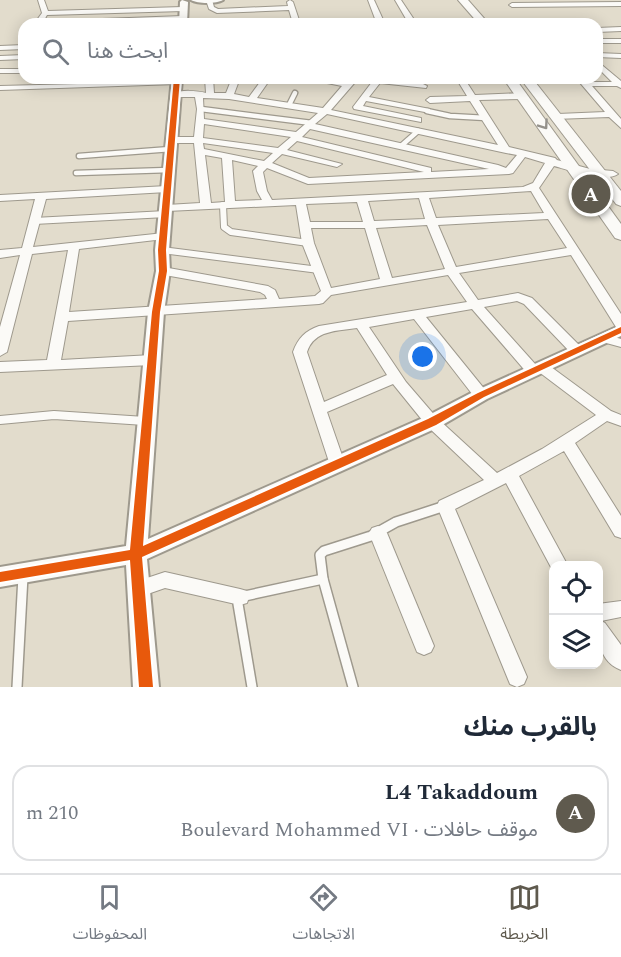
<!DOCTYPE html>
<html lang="ar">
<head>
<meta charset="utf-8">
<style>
	:root { --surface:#fff; --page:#f6f6f7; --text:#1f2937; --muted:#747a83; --line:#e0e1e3; --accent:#5f5a4e }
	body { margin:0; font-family:Spectral,"Noto Sans Arabic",serif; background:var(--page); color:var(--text); direction:rtl }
	.controls { position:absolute; right:18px; bottom:18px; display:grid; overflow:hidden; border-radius:12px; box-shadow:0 3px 15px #0003 }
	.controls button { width:54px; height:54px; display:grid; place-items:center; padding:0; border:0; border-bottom:2px solid var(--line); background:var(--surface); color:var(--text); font:30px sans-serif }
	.you { position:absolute; left:423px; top:357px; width:21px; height:21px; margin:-15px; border:4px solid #fff; border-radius:50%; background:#1a73e8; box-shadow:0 0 0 9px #1a73e833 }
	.badge { display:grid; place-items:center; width:39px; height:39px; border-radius:50%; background:var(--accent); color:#fff; font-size:20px; font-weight:700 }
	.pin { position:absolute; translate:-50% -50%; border:3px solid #fff; box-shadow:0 2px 6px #0006 }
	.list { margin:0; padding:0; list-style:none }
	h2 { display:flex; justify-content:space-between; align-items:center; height:78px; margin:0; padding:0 24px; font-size:26px }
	h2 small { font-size:20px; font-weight:400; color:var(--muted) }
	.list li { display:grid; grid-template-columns:39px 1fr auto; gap:18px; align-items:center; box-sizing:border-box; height:96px; margin:0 12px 12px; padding:0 12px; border:2px solid var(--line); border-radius:18px }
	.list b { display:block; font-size:22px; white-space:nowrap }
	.list p { margin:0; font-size:20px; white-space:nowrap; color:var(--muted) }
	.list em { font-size:20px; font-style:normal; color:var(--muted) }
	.icon { flex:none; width:33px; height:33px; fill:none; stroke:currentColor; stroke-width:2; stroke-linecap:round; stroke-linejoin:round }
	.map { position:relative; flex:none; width:621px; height:687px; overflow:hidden; direction:ltr }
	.search { position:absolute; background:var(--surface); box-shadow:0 3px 15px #0003; left:18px; right:18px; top:18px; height:66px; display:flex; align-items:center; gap:15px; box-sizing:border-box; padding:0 21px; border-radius:18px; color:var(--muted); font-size:22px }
	.sheet { height:186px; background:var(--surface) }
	nav { display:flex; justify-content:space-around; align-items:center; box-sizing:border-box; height:84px; border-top:2px solid var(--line); background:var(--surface); font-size:16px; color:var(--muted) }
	nav a { display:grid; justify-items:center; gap:3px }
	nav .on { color:var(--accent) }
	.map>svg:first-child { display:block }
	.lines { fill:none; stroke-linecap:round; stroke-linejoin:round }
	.service-far4-casing { stroke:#9e998d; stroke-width:5 }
	.service-far3-casing { stroke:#9e998d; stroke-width:7 }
	.service-far2-casing { stroke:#9e998d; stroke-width:8 }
	.service-far1-casing { stroke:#9e998d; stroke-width:10 }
	.service-casing { stroke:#9e998d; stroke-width:12 }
	.minor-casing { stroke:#9e998d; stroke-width:2 }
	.tertiary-casing { stroke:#9e998d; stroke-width:4 }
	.secondary-casing { stroke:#9e998d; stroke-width:2 }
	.service-far4 { stroke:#fbfaf7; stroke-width:4 }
	.service-far3 { stroke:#fbfaf7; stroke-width:4.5 }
	.service-far2 { stroke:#fbfaf7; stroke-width:6 }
	.service-far1 { stroke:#fbfaf7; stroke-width:8 }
	.service { stroke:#fbfaf7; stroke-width:9 }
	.minor { fill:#fbfaf7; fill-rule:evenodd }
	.tertiary { fill:#fbfaf7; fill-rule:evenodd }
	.secondary { fill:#fbfaf7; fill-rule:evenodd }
	.cycleway-casing { stroke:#fff; stroke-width:4 }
	.cycleway { fill:#e8590c; fill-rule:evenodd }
	.oneway { stroke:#95928c }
</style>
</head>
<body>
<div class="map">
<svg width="621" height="687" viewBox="0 0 621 687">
	<rect width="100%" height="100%" fill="#e2dccc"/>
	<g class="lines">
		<g class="service-far4-casing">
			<polyline id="service-far4" points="463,24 467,24"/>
		</g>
		<g class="service-far3-casing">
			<g id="service-far3">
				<polyline points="289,105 295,93"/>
				<polyline points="201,109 312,123"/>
				<polyline points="427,111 450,116 486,118"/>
				<polyline points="401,146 418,131"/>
				<polyline points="79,156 171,149"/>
				<polyline points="76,173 169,170"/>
			</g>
		</g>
		<g class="service-far2-casing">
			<g id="service-far2">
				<polyline points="223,205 224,227 231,232 308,243"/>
				<polyline points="34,221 166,214"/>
				<polyline points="162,250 319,270"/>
			</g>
		</g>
		<g class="service-far1-casing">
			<polyline id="service-far1" points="0,420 54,415 145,421"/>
		</g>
		<g class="service-casing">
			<g id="service">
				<polyline points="17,687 23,576"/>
				<polyline points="252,687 238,604 240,597 323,579"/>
				<polyline points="353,687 323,579 320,555 324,551 371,536 396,522 445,506"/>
			</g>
		</g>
		<g class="minor-casing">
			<g id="minor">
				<polygon points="38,0 44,0 48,11 183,7 186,9 183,11 47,15 42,24 34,24 42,13"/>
				<polygon points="206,0 212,0 214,7 218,9 288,6 287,2 290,0 293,2 299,20 296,24 288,24 292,20 289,10 217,13 209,9"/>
				<polygon points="368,0 374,0 385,24 377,24"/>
				<polygon points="395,0 401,0 417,24 409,24"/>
				<polygon points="621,2 621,6 512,7 509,5 512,3"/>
				<polygon points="183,16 185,19 77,24 72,22 75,20"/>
				<polygon points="571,20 573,23 480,23 483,21"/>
				<polygon points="621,27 621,31 597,32 597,28"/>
				<rect x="597" y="39" width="24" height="4"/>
				<polygon points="24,45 24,49 0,50 0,46"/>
				<polygon points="597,53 621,54 621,58 597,57"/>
				<polygon points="24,55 24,59 0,60 0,56"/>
				<polygon points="597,61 621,81 621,88 617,86 592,86 621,119 621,128 609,117 555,119 554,117 558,114 605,112 576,78 584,78 588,82 612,82 597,67"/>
				<rect x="0" y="69" width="24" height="4"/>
				<polygon points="80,78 88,78 87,83 177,80 181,82 177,84 0,90 0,86 78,84"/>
				<path d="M205,78H213L214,93H226L232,78H240L234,94L249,97L263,78H271L257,98L323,108L342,86L302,78H321L346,82L350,78H380L423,84L427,86L426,88L380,83L369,97L430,109V113L366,101L363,106L421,118V122L354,109L353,107L372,82L357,80L331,110L498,145L470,101L430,103L426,100L430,97L467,96L456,78H464L475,95L523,93L527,96L523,99L479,100L509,147L555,158L557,160L590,169L613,171L618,174C605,183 569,170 554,166L539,188L621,314V328L616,327L571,255L459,273L478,300L518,293L532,298L582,348L584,351L582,354H572L524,304L517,301L484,307L536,365L542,362L547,364L611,411L621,415V426L607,421L575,443L621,516V538L615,536L564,451L519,476L568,566H554L553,571L506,483L455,509L527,677L524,684L517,687L510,684L437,506L439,501L484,480L427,426L393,384L327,412L345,464L343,468L337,470L331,468L293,352C298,338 305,331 319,326L467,302L448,275L331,295L323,303L319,304L68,321L61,360L152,355L159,360L152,365L0,372V362L47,360L68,250L32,254L7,352L0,356V327L20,255L0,258V250L22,248L35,199L0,201V195L167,186L172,189L167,192L46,199L33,247L164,233L170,236L164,239L79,249L69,312L267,299L265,295L260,292L159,274L157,271L159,268L163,267L268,286L275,290L279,299L315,296L321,291L302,243L296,205L167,211L162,208L167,205L200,203L194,143H172L167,140L172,137H194L197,109L195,97H177L173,94C181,89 198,91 206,93ZM203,98L229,99L318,113L296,132L204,119ZM327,114L506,153L517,155L506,168L498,165L315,124ZM204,124L291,137L278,148L203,138ZM310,129L489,169L431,172V168L302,137ZM297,141L424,172L309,178L272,163L282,154L337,167L342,164L287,150ZM203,143L273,153L264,161L204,149ZM205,155L222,158L225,202L211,203ZM525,157L545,163L533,183L523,187L272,200L267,191L263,172L267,168L308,184L509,174L513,173ZM232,160L258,166L253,171L257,191L262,200L235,201ZM531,191L544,213L436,218L429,198ZM419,198L425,219L374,221L368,201ZM357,202L363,222H310L306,204ZM548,219L567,248L456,267L438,225ZM427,225L445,269L392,278L376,228ZM311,228H365L380,279L331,288L314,243ZM472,309L528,374L533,376L539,372L596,415L542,449L497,473L437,418L406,382L369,327L414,319L476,399H486L488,395L486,391L426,317ZM357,328L387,375L324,402L307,352C314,330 337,331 357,328Z"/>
				<polygon points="604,334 621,339 621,347 599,341 597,338"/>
				<polygon points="378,526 384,528 387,533 434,646 431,652 424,655 417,652 369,533 372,528"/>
				<polygon points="165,572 240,589 247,591 249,597 247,603 240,605 165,588 139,597 132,595 130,589 132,583"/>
				<path d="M621,601V617L601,621L605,623L621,645V670C594,660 598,628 598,604Z"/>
			</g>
		</g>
		<g class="tertiary-casing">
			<g id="tertiary">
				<polygon points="182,0 188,2 187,24 179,24 180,2"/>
				<path d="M191,0H223C216,4 198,4 191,0Z"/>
				<polygon points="172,78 182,78 169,250 170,271 164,312 148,539 425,417 475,391 621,325 621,336 487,399 439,427 147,559 159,687 133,687 126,565 0,587 0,567 126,546 148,312 156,271 155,250"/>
			</g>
		</g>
		<g class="secondary-casing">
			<g id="secondary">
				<polygon points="458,0 468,0 489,24 479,24"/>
				<polygon points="503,78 515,78 621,224 621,240 615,238"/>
				<polygon points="520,78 532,78 621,191 621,206 616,204"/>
			</g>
		</g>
		<use href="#service-far4" class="service-far4"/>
		<use href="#service-far3" class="service-far3"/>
		<use href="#service-far2" class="service-far2"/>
		<use href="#service-far1" class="service-far1"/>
		<use href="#service" class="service"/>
		<use href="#minor" class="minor"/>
		<use href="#tertiary" class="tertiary"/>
		<use href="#secondary" class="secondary"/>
		<g class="cycleway-casing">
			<polygon id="cycleway" points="174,78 180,78 166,250 167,271 160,312 143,546 428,419 478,393 621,327 621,333 484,397 436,425 142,557 153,687 139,687 130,560 0,582 0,572 130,550 152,312 159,271 158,250"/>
		</g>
		<use href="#cycleway" class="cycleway"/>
	</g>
	<defs><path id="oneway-chevron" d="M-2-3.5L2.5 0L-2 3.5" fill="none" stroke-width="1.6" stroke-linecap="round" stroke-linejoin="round" transform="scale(1.5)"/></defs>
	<use class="oneway" href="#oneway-chevron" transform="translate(544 125) rotate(55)"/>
</svg>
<div class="controls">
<button><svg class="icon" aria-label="locate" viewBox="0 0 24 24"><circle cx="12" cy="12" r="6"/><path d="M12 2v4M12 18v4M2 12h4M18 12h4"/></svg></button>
<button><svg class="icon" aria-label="layers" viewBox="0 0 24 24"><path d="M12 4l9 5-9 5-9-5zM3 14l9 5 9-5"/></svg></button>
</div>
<div class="you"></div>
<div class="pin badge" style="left:591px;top:194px">A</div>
<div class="search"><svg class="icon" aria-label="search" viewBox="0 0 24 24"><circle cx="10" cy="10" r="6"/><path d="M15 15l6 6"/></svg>ابحث هنا</div>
</div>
<section class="sheet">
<h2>بالقرب منك<small></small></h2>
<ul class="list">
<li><span class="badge">A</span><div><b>L4 Takaddoum</b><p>موقف حافلات · Boulevard Mohammed VI</p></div><em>210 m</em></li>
</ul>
</section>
<nav>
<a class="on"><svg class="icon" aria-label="map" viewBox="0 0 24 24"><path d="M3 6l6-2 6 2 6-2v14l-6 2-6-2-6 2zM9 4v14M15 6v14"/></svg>الخريطة</a>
<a><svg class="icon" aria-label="directions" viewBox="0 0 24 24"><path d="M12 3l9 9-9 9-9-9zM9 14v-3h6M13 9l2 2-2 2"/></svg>الاتجاهات</a>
<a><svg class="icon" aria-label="saved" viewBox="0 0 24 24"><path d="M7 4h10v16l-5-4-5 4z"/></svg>المحفوظات</a>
</nav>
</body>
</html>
